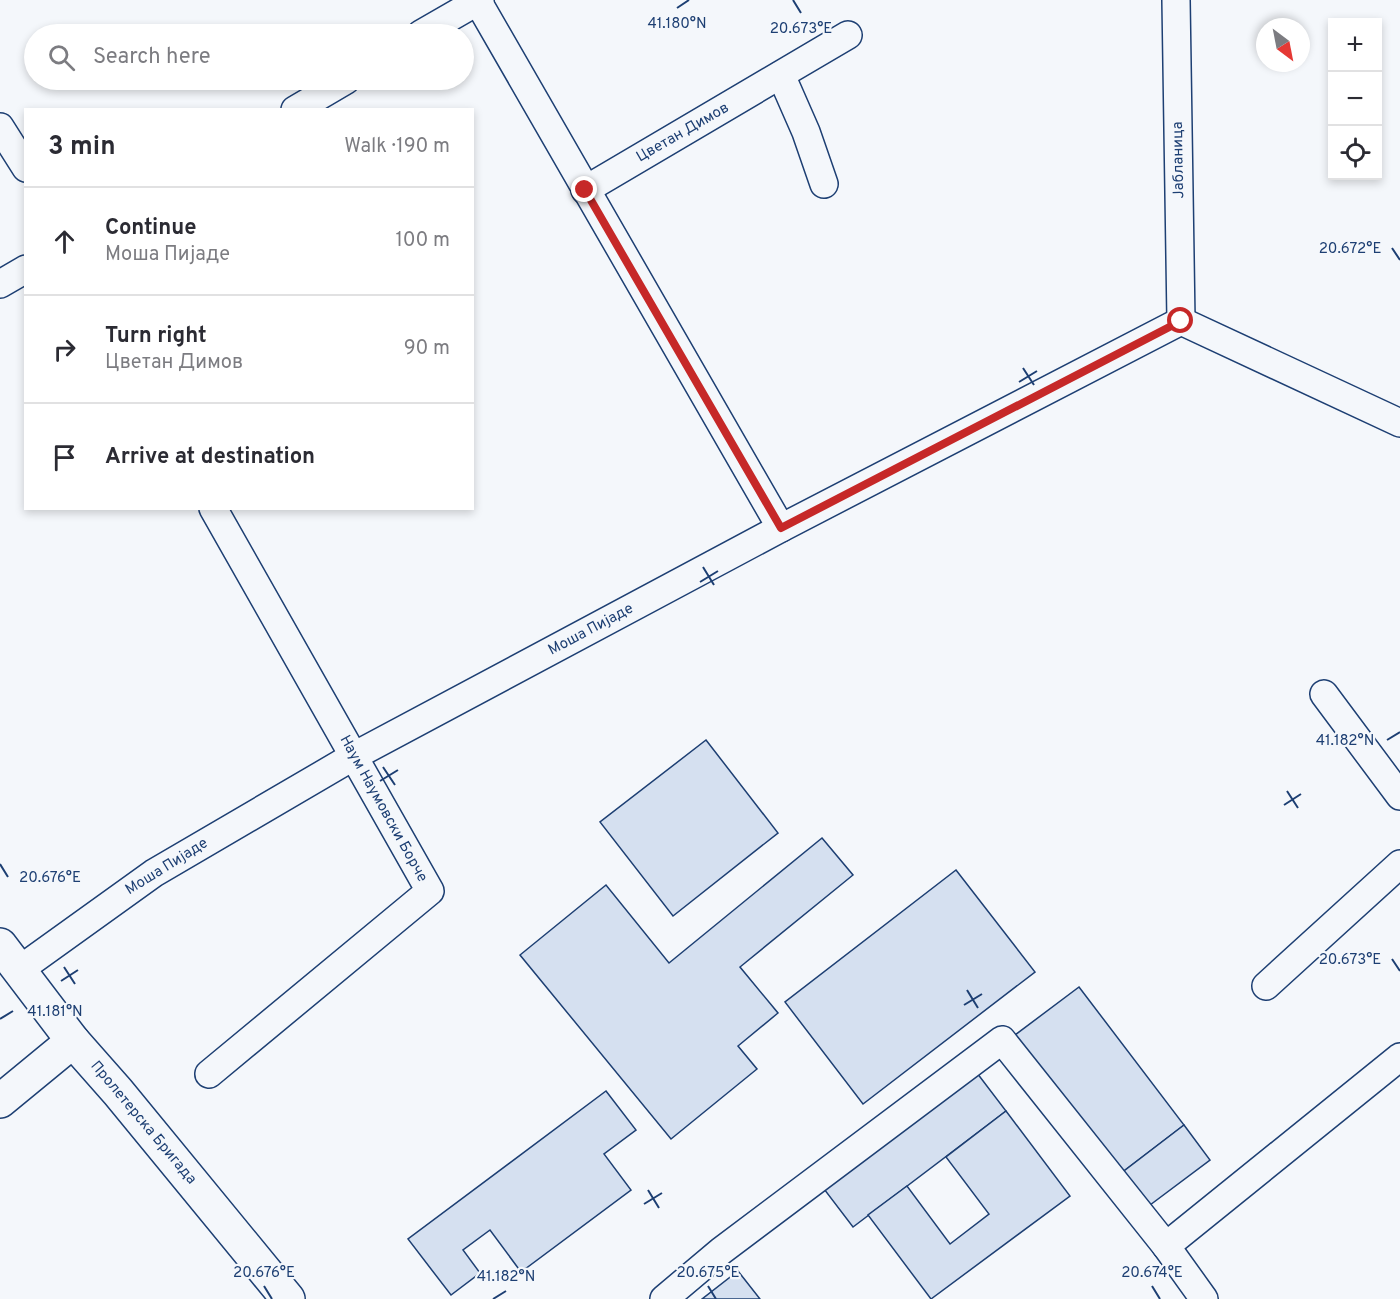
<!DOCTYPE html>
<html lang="en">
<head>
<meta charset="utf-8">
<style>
	:root { --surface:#fff; --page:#f2f2f3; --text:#2b2b33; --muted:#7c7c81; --line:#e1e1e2 }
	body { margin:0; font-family:Overpass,sans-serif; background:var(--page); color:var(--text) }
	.controls { position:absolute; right:18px; top:18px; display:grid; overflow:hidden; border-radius:0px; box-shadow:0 3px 9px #0003 }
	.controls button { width:54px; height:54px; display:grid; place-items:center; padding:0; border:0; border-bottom:2px solid var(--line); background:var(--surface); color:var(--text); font:30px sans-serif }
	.compass { position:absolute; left:1256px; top:18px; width:54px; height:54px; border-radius:50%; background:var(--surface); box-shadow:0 3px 9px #0003; rotate:148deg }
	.stop { position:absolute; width:18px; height:18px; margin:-14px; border:4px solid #c62828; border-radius:50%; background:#fff }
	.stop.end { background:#c62828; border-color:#fff; box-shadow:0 2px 6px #0008 }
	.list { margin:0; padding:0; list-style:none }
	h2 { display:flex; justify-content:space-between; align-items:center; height:78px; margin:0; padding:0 24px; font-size:26px }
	h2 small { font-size:20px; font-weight:400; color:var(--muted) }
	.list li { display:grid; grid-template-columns:39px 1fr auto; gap:18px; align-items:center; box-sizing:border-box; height:108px; padding:0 24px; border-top:2px solid var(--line) }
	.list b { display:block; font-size:22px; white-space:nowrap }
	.list p { margin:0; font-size:20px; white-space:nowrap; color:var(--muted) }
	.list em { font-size:20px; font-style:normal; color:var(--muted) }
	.icon { flex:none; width:33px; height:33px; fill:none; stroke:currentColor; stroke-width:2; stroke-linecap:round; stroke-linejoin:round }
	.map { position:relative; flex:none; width:1400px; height:1299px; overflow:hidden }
	.search { position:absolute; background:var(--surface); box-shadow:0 3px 9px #0003; left:24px; top:24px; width:450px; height:66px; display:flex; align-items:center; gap:15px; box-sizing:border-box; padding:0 21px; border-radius:33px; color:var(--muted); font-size:22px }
	.panel { position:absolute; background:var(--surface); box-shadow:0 3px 9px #0003; left:24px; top:108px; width:450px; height:402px; border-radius:0px }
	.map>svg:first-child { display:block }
	.building { fill:#d5e0f0; stroke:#1d3f73; stroke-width:1.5 }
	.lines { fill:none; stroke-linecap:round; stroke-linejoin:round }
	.minor-casing { stroke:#1d3f73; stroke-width:30 }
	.tertiary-casing { stroke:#1d3f73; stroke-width:36 }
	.minor { stroke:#f4f7fb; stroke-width:27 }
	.tertiary { stroke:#f4f7fb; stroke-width:33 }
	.route { stroke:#c62828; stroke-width:8 }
	.ticks { fill:none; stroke:#1d3f73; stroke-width:2 }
	.labels { text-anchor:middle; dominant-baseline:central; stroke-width:4.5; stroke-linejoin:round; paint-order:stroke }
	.street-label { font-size:15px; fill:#1d3f73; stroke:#f4f7fb }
	.ticks-label { font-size:15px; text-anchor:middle; fill:#1d3f73; stroke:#f4f7fb; stroke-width:4.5; stroke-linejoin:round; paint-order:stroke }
</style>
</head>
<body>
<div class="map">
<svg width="1400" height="1299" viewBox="0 0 1400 1299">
	<rect width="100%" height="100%" fill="#f4f7fb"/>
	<g class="building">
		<polygon points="706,740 778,833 673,916 600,822"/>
		<polygon points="822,838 853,875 740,967 778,1013 738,1046 757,1069 671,1139 520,955 606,885 669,963"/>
		<polygon points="956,870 1035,972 863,1104 785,1002"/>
		<polygon points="1079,987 1184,1125 1120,1174 1015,1035"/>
		<polygon points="977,1073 1006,1111 853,1227 824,1189"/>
		<polygon points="606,1091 636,1130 604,1154 631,1190 521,1272 490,1230 463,1250 480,1273 451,1295 408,1239"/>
		<polygon points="1006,1111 1070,1196 931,1299 868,1215 907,1186 950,1244 989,1214 946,1157"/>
		<polygon points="1184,1125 1210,1160 1146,1208 1120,1174"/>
		<polygon points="738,1271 760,1299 702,1299"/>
	</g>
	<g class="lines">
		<g class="minor-casing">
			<g id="minor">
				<polyline points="477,0 781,528"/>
				<polyline points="1176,0 1181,321"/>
				<polyline points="421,34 480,0"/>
				<polyline points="781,75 806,132 824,184"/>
				<polyline points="295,110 346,80"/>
				<polyline points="0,127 26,168"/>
				<polyline points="585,190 848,35"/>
				<polyline points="0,284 26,269"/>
				<polyline points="1181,321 1400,423"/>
				<polyline points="1324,694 1400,796"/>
				<polyline points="19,970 154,873 354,756 781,528 1181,321"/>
				<polyline points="1266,986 1400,864"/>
				<polyline points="209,1074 430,891 213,508"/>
				<polyline points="1166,1246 1400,1057"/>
				<polyline points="664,1299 721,1251 1002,1040 1166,1246 1204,1299"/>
			</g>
		</g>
		<g class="tertiary-casing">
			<g id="tertiary">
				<polyline points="0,945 73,1041 118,1092 288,1299"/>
				<polyline points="0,1101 73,1041"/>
			</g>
		</g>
		<use href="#minor" class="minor"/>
		<use href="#tertiary" class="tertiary"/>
	</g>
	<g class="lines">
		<polyline class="route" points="585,190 781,528 1181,321"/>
	</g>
	<path class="ticks" d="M793,0L801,13M677,8L689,0M1392,248L1400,260M1023,368L1034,385M1019,382L1037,371M703,567L714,585M700,582L718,571M1387,740L1400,732M383,767L395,785M380,781L398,770M1287,791L1298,808M1284,805L1301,794M0,864L8,877M1392,959L1400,971M64,967L75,984M61,981L78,970M967,990L978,1008M964,1005L982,994M0,1019L13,1011M648,1190L659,1208M644,1204L662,1193M264,1286L272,1299M708,1286L716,1299M1152,1286L1160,1299M493,1299L506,1291"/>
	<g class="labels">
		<g class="street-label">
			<text transform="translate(683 133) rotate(-30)">Цветан Димов</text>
			<text transform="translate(1179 160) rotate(-91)">Јабланица</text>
			<text transform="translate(591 630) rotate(-28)">Моша Пијаде</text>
			<text transform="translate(383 809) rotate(61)">Наум Наумовски Борче</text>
			<text transform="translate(167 867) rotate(-32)">Моша Пијаде</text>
			<text transform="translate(143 1123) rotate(50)">Пролетерска Бригада</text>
		</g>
	</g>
	<g class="ticks-label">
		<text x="677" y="28">41.180°N</text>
		<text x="801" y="33">20.673°E</text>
		<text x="1350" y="253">20.672°E</text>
		<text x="1345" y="745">41.182°N</text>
		<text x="50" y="882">20.676°E</text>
		<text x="1350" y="964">20.673°E</text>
		<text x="55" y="1016">41.181°N</text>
		<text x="264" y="1277">20.676°E</text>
		<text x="708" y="1277">20.675°E</text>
		<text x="1152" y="1277">20.674°E</text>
		<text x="506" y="1281">41.182°N</text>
	</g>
</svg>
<div class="controls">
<button>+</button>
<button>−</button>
<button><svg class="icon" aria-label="locate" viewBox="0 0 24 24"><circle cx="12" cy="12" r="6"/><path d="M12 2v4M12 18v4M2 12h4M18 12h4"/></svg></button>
</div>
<svg class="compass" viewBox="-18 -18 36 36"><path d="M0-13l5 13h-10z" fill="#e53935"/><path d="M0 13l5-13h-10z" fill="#7c7c81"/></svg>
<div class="stop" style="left:1181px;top:321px"></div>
<div class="stop end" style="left:585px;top:190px"></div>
<div class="search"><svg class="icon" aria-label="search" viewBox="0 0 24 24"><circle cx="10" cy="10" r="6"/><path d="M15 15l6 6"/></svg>Search here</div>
<section class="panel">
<h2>3 min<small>Walk · 190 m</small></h2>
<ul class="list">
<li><svg class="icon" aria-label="ahead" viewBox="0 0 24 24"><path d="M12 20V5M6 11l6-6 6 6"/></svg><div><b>Continue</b><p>Моша Пијаде</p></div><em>100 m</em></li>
<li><svg class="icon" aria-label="right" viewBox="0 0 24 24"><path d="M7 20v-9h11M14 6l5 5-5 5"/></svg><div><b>Turn right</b><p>Цветан Димов</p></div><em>90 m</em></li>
<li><svg class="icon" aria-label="arrive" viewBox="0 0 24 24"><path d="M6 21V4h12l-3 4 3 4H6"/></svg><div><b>Arrive at destination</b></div></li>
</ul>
</section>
</div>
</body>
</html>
